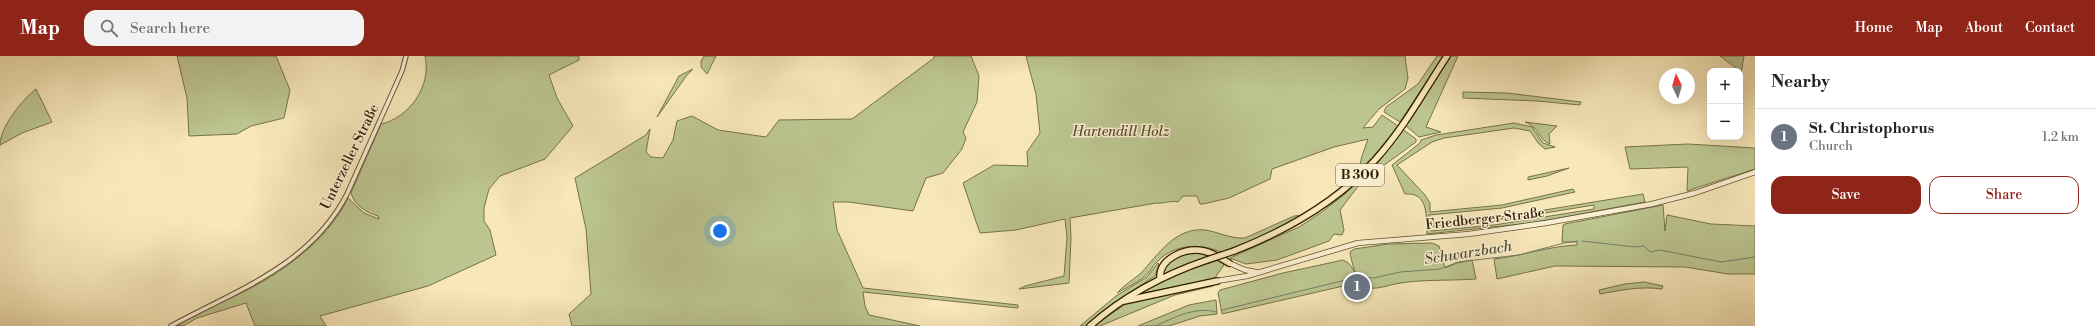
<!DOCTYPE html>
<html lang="en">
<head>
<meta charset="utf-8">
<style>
	:root { --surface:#fff; --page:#f2f2f2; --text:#202124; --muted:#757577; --line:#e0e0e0; --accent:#8f2418 }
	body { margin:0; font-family:"Libre Bodoni",serif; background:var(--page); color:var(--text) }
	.controls { position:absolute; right:12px; top:12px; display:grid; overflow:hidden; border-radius:8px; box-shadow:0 4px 16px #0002 }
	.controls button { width:36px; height:36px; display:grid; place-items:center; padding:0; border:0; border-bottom:1px solid var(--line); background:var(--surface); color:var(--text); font:20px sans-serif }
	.compass { position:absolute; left:1659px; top:12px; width:36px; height:36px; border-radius:50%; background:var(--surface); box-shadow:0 4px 16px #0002; rotate:355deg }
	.you { position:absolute; left:720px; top:175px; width:14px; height:14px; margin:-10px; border:3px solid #fff; border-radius:50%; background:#1a73e8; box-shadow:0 0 0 6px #1a73e833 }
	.badge { display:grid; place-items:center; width:26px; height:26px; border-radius:50%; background:var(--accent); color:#fff; font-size:13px; font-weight:700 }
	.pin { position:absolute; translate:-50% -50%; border:2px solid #fff; box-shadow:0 1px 4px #0006 }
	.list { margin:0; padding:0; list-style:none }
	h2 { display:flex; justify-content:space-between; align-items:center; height:52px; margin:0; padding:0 16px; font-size:17px }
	h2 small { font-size:13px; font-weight:400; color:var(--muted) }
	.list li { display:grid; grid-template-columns:26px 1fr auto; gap:12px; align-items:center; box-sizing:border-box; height:56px; padding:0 16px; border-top:1px solid var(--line) }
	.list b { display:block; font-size:15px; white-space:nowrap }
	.list p { margin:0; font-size:13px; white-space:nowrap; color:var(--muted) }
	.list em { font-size:13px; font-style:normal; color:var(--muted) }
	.actions { display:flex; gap:8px; padding:12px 16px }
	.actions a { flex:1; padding:9px 0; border:1px solid var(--accent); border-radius:12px; text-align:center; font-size:14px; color:var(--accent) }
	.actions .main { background:var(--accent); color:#fff }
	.icon { flex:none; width:22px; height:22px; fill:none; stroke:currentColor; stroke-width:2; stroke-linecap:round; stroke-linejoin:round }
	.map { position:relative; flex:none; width:1755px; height:270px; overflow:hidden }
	header { display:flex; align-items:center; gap:24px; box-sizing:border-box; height:56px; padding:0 20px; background:var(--accent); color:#fff }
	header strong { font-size:19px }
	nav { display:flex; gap:22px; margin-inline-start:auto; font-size:14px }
	.search { width:280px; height:36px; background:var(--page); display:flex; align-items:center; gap:10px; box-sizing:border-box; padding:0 14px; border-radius:12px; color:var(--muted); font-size:15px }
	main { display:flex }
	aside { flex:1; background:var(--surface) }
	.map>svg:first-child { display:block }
	.green { fill:#bcc590; stroke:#767248; fill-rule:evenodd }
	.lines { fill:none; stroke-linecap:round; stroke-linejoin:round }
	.stream { stroke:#727f68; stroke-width:1 }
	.minor-casing { stroke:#62502f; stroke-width:5.5 }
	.tertiary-casing { stroke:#62502f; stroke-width:6 }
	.primary-casing { stroke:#311e01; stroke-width:8 }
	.minor { stroke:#faefd2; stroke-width:3.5 }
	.tertiary { stroke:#faefd2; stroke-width:4.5 }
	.primary { stroke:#f7e7b9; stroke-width:5.5 }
	.primary-bridge-casing { stroke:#311e01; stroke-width:8; stroke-linecap:butt }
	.primary-bridge { stroke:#f7e7b9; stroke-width:5.5 }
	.labels { text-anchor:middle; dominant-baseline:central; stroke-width:3; stroke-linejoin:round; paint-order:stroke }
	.shield { fill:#faefd2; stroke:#6d5d40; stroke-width:1 }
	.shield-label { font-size:13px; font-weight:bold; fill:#311e01 }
	.park-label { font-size:14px; font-style:italic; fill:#5b502c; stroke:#faefd2 }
	.street-label { font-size:14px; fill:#311e01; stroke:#faefd2 }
	.water-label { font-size:15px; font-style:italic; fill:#514f35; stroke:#faefd2 }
</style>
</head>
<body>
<header>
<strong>Map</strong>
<div class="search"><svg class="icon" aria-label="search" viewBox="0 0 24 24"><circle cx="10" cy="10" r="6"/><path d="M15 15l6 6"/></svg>Search here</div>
<nav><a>Home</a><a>Map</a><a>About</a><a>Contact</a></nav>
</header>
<main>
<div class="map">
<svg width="1755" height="270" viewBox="0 0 1755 270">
	<rect width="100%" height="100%" fill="#f7e7b9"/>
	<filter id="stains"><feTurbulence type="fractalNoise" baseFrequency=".005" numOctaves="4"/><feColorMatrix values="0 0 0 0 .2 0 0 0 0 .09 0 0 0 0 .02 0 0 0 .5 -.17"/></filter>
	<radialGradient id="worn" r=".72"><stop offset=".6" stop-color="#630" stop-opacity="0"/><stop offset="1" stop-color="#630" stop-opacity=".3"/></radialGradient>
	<g class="green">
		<polygon points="177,0 276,0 290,34 284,62 251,70 237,78 189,80 187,42"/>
		<path d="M425,0H579V4L549,19L557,42L573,70L545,103L500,120L489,133L484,152V165L490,174L496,199L428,230L320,260L326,270H255L246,247L197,262L185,269L176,270C196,257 218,249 239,238C281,218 327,185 348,142L364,157L379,163L378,160C366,156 355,150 351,137L381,68C409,62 432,30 425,0Z"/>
		<polygon points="704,0 716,0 707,18 701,11 701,5"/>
		<polygon points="934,0 971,0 979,20 977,46 963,76 966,82 962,93 943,117 926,122 913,155 849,146 833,146 837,174 863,232 1018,249 1018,252 863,236 865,250 869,259 920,270 572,270 569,258 591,238 586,173 575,122 646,79 650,73 646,96 651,101 663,102 673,84 677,65 692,60 718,74 766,81 779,64 852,63 934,2"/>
		<path d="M1026,0H1405L1408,22L1405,33L1379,53L1363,72L1373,71L1382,59L1398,70L1373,101L1358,117L1362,100L1368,83L1334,91L1272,113L1270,123L1229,142L1203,148H1200L1197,140H1183L1178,146C1170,144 1164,148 1156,147L1070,162L1071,182L1069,227L1019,233L1025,230L1064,220L1067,182L1065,163L1016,174L980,177L963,127L994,109L1028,110L1027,96L1040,77L1036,38Z"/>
		<polygon points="1437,0 1443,0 1400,66 1384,56 1386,51 1418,28"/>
		<polygon points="1450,0 1458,0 1426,71 1441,76 1419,81 1405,69"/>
		<polygon points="1720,0 1744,0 1741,17 1740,15"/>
		<polygon points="693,13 687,19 657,61 679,20"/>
		<path d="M36,33L52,66L22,77L0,89C0,71 22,44 36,33Z"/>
		<polygon points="1463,36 1507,37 1581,46 1580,49 1537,45 1463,42"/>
		<path d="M1525,66L1557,70L1549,78L1550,88C1537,83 1541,72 1525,66Z"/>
		<path d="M1514,67L1532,71L1543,87L1555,91L1545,93L1539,88L1530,75L1514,72L1444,82L1432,86L1397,109L1425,139L1430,147V156L1502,149L1573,133L1575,136L1502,152L1429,159V168L1508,160L1643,138L1645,146L1531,167L1427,178C1426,161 1429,136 1405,138L1392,109L1420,87L1421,84L1436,79ZM1594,149V153L1494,169L1431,175L1430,171L1527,160Z"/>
		<polygon points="1402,73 1416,83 1416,86 1362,125 1340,154 1344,174 1342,179 1334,178 1329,185 1277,204 1246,208 1230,202 1299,171 1322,156 1346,137"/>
		<polygon points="1688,88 1755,92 1755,113 1687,135 1688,111 1630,113 1625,91"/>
		<polygon points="1569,112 1547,120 1528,124 1528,121"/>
		<path d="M1663,149L1665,175L1667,159L1711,168L1755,170V218H1728L1685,211L1555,210L1497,223L1494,203C1522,200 1549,190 1577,189V186H1562L1563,169L1565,168Z"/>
		<path d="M1304,159L1260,182L1221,196C1201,187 1174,188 1158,205C1152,210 1150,217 1144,221C1136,227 1126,232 1117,237C1124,229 1133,224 1141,217C1158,199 1175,171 1205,174C1219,176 1230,183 1245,182L1294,160Z"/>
		<path d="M1432,187L1439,190L1445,212L1457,207L1472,204L1476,223C1449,225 1420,223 1395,228C1386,230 1373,235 1364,230C1357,227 1351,204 1350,196L1354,193L1388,188Z"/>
		<polygon points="1197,196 1211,200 1161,219 1163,209 1178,200"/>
		<path d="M1219,204L1224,209L1214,223L1138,238C1162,221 1191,213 1219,204Z"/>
		<path d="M1343,204C1357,209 1354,226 1366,234L1358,236L1352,228L1222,258L1218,237L1220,234L1283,217Z"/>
		<polygon points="1158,207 1159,208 1155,220 1115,246 1086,270 1080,270 1116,240 1147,221"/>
		<path d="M1644,226L1663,230L1662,233C1641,230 1622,234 1600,238L1599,234L1625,228Z"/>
		<polygon points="1213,228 1213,230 1175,239 1100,270 1094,270 1131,244"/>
		<polygon points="1216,244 1217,258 1200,260 1169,270 1138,270 1189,249"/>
	</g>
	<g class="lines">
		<g class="stream">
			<polyline points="1582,185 1635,191 1644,190 1650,196 1660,194 1721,206 1755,201"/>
			<polyline points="1359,221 1374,222 1400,216 1440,213 1458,206 1519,199 1564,187 1578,185"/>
			<polyline points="1222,254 1354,222"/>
			<path d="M1155,270C1174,262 1195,250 1216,256"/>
		</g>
		<g class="minor-casing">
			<path id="minor" d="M171,270C237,234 311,209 347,138L402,15L406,0"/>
		</g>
		<g class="tertiary-casing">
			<g id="tertiary">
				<polyline points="1229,207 1245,214 1256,216"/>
				<polyline points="1217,225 1247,220 1358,187 1469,178 1546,167 1652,148 1695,137 1755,116"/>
			</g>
		</g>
		<g class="primary-casing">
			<g id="primary">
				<path d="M1234,195C1288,174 1337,146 1376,103C1404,72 1424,35 1447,0"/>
				<path d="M1160,222C1159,202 1186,191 1204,195C1213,197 1221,202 1229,207"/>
				<polyline points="1124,245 1217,225"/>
				<path d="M1090,270C1125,239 1163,219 1207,204"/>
			</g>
		</g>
		<use href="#minor" class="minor"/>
		<use href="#tertiary" class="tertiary"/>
		<use href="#primary" class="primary"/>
		<g class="primary-bridge-casing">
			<polyline id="primary-bridge" points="1207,204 1234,195"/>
		</g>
		<use href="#primary-bridge" class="primary-bridge"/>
	</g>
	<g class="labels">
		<rect class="shield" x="1336" y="108" width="48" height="22" rx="3"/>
		<g class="shield-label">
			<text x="1360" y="119">B 300</text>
		</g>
		<g class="park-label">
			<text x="1121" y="76">Hartendill Holz</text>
		</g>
		<g class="street-label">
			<text transform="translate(350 101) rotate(-64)">Unterzeller Straße</text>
			<text transform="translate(1485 163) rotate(-6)">Friedberger Straße</text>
		</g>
		<g class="water-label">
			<text transform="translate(1468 197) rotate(-9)">Schwarzbach</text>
		</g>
	</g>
	<rect width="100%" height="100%" filter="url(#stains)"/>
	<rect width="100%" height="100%" fill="url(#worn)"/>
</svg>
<div class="controls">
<button>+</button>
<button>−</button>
</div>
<svg class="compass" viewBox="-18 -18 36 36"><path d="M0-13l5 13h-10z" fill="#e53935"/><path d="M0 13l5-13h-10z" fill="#757577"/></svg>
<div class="you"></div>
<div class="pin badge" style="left:1357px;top:231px;background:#6b7280">1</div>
</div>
<aside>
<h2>Nearby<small></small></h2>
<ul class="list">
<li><span class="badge" style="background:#6b7280">1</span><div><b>St. Christophorus</b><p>Church</p></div><em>1.2 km</em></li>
</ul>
<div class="actions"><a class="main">Save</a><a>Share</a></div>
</aside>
</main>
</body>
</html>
